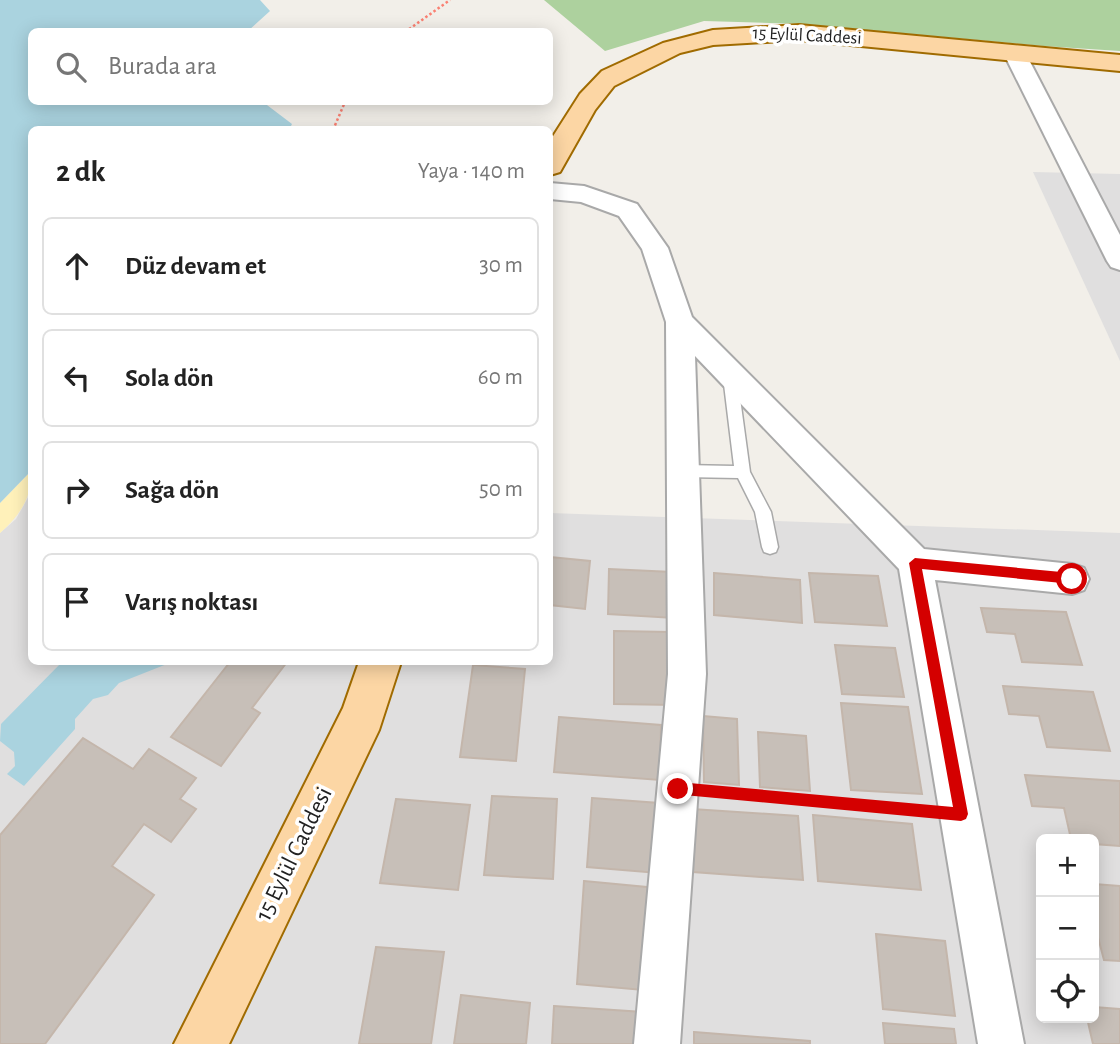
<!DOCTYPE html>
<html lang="tr">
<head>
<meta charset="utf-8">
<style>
	:root { --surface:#fff; --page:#f6f6f6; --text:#222; --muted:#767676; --line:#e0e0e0 }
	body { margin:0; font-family:"Alegreya Sans",sans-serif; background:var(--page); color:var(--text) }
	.controls { position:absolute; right:21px; bottom:21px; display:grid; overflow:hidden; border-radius:10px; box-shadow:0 4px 18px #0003 }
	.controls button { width:63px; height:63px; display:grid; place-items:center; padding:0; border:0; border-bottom:2px solid var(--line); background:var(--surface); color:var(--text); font:35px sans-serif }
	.stop { position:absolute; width:21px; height:21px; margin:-16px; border:5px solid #d40000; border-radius:50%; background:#fff }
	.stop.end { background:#d40000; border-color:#fff; box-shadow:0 2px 7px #0008 }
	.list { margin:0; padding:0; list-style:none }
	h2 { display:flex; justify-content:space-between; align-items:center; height:91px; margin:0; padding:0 28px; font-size:30px }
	h2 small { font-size:23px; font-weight:400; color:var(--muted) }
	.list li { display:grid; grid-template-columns:46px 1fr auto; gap:21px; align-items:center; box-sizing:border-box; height:98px; margin:0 14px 14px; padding:0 14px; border:2px solid var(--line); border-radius:10px }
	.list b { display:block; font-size:26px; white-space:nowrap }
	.list em { font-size:23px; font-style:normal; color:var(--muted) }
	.icon { flex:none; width:38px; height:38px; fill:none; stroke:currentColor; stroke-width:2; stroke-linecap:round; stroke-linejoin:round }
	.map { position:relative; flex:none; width:1120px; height:1044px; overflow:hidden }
	.search { position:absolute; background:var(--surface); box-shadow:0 4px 18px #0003; left:28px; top:28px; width:525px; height:77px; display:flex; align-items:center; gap:18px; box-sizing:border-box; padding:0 24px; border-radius:10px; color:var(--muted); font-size:26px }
	.panel { position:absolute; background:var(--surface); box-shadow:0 4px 18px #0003; left:28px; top:126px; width:525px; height:539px; border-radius:10px }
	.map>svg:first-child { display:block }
	.residential { fill:#e0dfdf; fill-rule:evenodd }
	.forest { fill:#add19e }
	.sand { fill:#fff1ba }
	.water { fill:#aad3df }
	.building { fill:#c7bfb8; stroke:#c4b6ab; stroke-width:2 }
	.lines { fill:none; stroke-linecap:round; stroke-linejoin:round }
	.service-casing { stroke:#a9a9a9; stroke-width:3 }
	.minor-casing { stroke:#a9a9a9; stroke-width:4 }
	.primary-casing { stroke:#a06b00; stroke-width:4 }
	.path-far1 { stroke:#fa8072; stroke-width:2.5; stroke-dasharray:2.5 2.5; stroke-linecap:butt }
	.path { stroke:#fa8072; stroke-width:5; stroke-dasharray:4.5 4.5; stroke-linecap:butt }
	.service { fill:#fff; fill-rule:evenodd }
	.minor { fill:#fff; fill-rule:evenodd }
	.primary { fill:#fcd6a4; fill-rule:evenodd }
	.route { fill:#d40000 }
	.labels { text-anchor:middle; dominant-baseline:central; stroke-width:7; stroke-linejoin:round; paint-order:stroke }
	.far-street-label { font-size:18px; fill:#222; stroke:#fff }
	.near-street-label { font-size:24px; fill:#222; stroke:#fff }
</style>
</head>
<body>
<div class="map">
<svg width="1120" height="1044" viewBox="0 0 1120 1044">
	<rect width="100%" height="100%" fill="#f2efe9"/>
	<g class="residential">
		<polygon points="1033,172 1120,174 1120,361"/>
		<path d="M31,492L32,662H550V513L1120,533V1044H0V533L16,519ZM1041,839H1094V1018H1041Z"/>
	</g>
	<polygon class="forest" points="544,0 1120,0 1120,51 1043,46 801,24 704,21 605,51"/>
	<path class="sand" d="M31,471C32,498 20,515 0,533V503Z"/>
	<g class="water">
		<polygon points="0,0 272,0 260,0 270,11 248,31 32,32 32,102 263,102 292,124 289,130 32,130 31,471 0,503"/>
		<polygon points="62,662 172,662 119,683 108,695 93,699 75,719 75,729 24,786 7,774 15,766 14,752 0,741 1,724"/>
	</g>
	<g class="building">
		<polygon points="550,557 590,561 585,609 550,605"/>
		<polygon points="609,569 672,572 674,618 608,614"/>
		<polygon points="714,573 800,580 802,623 714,615"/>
		<polygon points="809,573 878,576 887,626 815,622"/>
		<polygon points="981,608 1066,612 1082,665 1022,662 1015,634 987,632"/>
		<polygon points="614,631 671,632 675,705 614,704"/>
		<polygon points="835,645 895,648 904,697 842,694"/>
		<polygon points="230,662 287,662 252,708 260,713 221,766 171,737"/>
		<polygon points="473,665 525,669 516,761 460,757"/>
		<polygon points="1003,686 1093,692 1110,751 1047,747 1039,716 1009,714"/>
		<polygon points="841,703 908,707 922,794 851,790"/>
		<polygon points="703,716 737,719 739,785 704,782"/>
		<polygon points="559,717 661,725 660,780 554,772"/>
		<polygon points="758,732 806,736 810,791 760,787"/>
		<polygon points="83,738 133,769 149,749 196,778 180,799 196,809 171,842 144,824 112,866 154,895 45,1044 0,1044 0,835"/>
		<polygon points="1025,775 1120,781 1120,846 1094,844 1094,839 1071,839 1064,808 1032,806"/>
		<polygon points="492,796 557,799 553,879 484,875"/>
		<polygon points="592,798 659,803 658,873 587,867"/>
		<polygon points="396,799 470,805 458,890 380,883"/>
		<polygon points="692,809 798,816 803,880 693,872"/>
		<polygon points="813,815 912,824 921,890 818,881"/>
		<polygon points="584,881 657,888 654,991 577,984"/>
		<polygon points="1094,884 1120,886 1120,961 1104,960 1094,922"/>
		<polygon points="876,934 945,941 955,1016 883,1009"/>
		<polygon points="376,947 444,952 431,1044 359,1044"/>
		<polygon points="461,995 530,1003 526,1044 454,1044"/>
		<polygon points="554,1006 643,1012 643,1044 552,1044"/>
		<polygon points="1094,1007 1120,1009 1120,1044 1093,1044 1087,1018 1094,1018"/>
		<polygon points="883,1023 954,1029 956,1044 885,1044"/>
		<polygon points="694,1032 810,1041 810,1044 694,1044"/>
	</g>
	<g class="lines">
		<g class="service-casing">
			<polygon id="service" points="730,371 737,376 750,472 771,512 778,547 776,552 770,554 764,552 762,547 755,512 738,478 683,477 678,475 675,471 678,467 683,465 734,466 723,376"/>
		</g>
		<g class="minor-casing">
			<g id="minor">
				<polygon points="1016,50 1027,56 1120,235 1120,270 1111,267 1107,261 1005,56"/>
				<polygon points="550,183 584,186 637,204 668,248 692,317 924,549 1072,564 1084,568 1089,579 1084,590 1072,594 935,580 1024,1044 978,1044 899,569 695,356 706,674 680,1044 634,1044 668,674 666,322 642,249 619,216 581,202 550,199"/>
			</g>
		</g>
		<g class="primary-casing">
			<g id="primary">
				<polygon points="799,25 1120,55 1120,71 799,40 713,45 680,53 614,86 595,110 560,172 550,175 550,141 580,94 602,71 663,43 713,30"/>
				<polygon points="359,662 401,662 379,730 229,1044 174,1044 343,708"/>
			</g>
		</g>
		<g class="path-far1">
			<polyline points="405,32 450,0"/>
			<polyline points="333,130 345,102"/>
		</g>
		<polyline class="path" points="711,792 926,811"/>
		<use href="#service" class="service"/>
		<use href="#minor" class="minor"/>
		<use href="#primary" class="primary"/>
	</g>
	<polygon class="route" points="915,558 1072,573 1078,579 1072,584 922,569 968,814 966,819 961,821 673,794 673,784 678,782 953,807 909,563"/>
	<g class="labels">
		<g class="far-street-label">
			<text transform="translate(807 36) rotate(3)">15 Eylül Caddesi</text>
		</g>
		<g class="near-street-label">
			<text transform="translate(294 854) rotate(-64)">15 Eylül Caddesi</text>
		</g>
	</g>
</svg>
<div class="controls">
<button>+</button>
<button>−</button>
<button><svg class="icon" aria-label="locate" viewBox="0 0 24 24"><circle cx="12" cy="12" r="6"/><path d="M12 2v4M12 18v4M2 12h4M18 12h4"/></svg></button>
</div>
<div class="stop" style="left:1072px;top:579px"></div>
<div class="stop end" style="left:678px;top:789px"></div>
<div class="search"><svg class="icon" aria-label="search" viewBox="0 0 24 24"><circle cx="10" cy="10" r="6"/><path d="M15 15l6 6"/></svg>Burada ara</div>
<section class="panel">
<h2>2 dk<small>Yaya · 140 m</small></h2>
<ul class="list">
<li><svg class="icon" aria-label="ahead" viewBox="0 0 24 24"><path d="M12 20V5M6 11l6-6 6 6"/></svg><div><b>Düz devam et</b></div><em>30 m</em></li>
<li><svg class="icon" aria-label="left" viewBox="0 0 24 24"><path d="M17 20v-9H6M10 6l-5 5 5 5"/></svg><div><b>Sola dön</b></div><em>60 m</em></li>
<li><svg class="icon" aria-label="right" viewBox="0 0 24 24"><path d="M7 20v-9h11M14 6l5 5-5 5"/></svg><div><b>Sağa dön</b></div><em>50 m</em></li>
<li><svg class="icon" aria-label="arrive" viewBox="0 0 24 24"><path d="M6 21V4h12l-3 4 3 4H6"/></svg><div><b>Varış noktası</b></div></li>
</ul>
</section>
</div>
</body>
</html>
